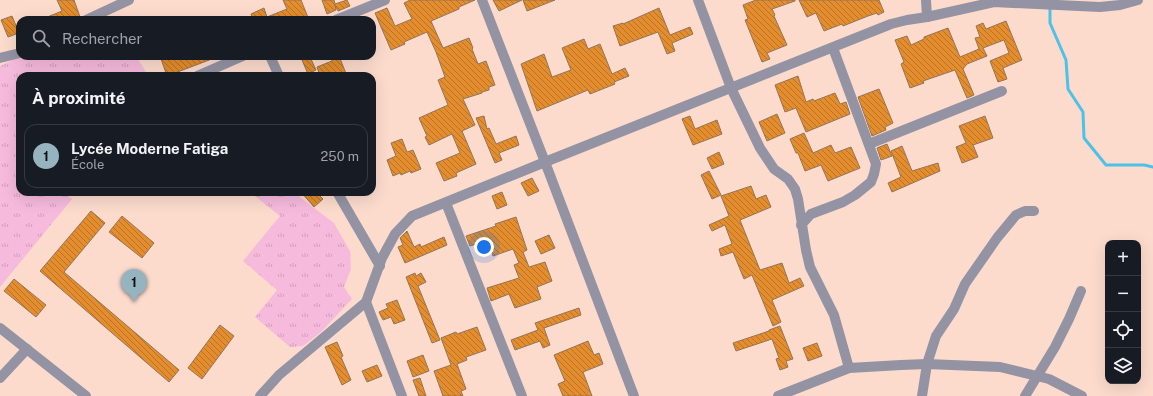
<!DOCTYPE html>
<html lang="fr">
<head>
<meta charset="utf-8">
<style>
	:root { --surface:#171b24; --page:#242831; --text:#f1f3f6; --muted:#9ea1a6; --line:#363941; --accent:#96b4bf }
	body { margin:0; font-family:"Public Sans",sans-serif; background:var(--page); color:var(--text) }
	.controls { position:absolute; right:12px; bottom:12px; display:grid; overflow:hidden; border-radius:8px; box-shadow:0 4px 16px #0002 }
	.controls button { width:36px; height:36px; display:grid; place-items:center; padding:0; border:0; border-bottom:1px solid var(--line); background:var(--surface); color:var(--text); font:20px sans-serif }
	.you { position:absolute; left:484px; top:247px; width:14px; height:14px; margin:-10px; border:3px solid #fff; border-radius:50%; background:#1a73e8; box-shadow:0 0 0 6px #1a73e833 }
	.badge { display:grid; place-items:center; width:26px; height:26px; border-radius:50%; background:var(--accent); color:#111; font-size:13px; font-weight:700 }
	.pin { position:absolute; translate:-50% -33px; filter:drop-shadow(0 1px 2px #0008) }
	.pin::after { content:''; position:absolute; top:21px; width:14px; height:12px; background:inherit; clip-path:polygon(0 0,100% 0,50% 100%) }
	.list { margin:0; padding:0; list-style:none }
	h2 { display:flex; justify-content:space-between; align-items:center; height:52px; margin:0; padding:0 16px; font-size:17px }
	h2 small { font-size:13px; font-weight:400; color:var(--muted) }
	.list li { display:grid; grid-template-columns:26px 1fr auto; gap:12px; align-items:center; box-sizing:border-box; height:64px; margin:0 8px 8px; padding:0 8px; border:1px solid var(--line); border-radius:12px }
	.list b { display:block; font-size:15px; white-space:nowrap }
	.list p { margin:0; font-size:13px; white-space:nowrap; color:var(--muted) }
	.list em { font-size:13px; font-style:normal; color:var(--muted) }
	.icon { flex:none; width:22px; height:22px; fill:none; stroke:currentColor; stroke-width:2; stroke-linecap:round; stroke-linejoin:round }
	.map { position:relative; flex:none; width:1153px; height:396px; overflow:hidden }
	.search { position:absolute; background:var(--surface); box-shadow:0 4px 16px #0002; left:16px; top:16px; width:360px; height:44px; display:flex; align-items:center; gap:10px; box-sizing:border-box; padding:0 14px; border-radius:12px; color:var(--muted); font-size:15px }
	.panel { position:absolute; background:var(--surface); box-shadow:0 4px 16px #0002; left:16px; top:72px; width:360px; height:124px; border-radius:12px }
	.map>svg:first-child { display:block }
	.grass { fill:url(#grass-tufts) }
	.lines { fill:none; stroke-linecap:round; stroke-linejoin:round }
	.stream { stroke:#4cc2e9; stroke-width:3 }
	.building { fill:url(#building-back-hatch); stroke:#92755b }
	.street { stroke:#9393a3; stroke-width:10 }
</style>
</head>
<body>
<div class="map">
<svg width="1153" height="396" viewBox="0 0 1153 396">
	<defs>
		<pattern id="grass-tufts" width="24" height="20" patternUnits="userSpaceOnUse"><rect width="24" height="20" fill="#f6badd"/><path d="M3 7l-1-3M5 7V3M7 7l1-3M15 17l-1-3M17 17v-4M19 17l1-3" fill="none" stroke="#d39fbd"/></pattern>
		<pattern id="building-back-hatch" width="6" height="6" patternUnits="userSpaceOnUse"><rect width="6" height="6" fill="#e38d2e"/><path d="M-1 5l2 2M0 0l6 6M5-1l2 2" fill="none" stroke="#b87326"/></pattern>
	</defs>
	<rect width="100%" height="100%" fill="#fcdbcd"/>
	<g class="grass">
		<polygon points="21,56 136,56 146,72 150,76 20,76 20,192 63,192 72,199 0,287 0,66"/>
		<polygon points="250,192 293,192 334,223 350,251 351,269 344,287 352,299 321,332 303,346 290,347 255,317 277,290 243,261 280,216"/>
	</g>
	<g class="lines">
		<polyline class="stream" points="1050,6 1050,23 1066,60 1068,89 1083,112 1084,138 1106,165 1144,165 1153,167"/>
	</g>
	<g class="building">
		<polygon points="57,0 74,0 80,17 73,20 40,20 62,11"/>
		<polygon points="283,0 301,0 309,20 253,20 251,14 264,8 267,17 287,9"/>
		<polygon points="322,0 334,0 335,4 347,0 350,6 338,11 335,5 336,10 327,14"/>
		<polygon points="410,0 475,0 459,7 459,9 431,21 443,48 469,38 473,48 472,49 478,64 486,61 495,85 489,87 489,90 482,92 482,93 463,99 475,125 462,131 476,164 456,173 457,176 444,181 436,163 460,153 452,134 429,145 425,137 427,136 419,118 448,105 438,80 445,77 436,52 427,32 404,42 405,44 391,50 375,13 387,8 395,26 412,19 404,3"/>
		<polygon points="493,0 522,0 499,11"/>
		<polygon points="523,0 555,0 527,11"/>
		<polygon points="756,0 795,0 795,1 772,9 775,15 774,16 787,45 767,53 770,59 762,62 745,20 748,19 743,5"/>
		<polygon points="799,0 879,0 884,12 878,15 877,13 868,16 843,26 842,24 824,31 816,13 807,17"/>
		<polygon points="659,8 670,35 690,27 693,34 672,43 675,51 667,54 658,32 620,46 613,26 623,23 623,24"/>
		<polygon points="12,16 19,33 8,37 1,20"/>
		<polygon points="1006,21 1022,60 1003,68 1007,79 998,82 990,61 1009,53 1004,40 983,48 987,56 967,64 963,69 974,95 967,98 955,70 923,81 924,83 910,88 901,64 904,62 895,40 907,36 911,45 924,39 924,37 948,28 960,57 979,49 975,38 980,37 976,26 983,23 986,29"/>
		<polygon points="584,39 588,49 600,44 612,74 625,68 629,76 614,82 615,84 590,94 588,90 537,111 521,64 544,54 552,77 571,70 562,48"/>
		<polygon points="160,56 217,56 217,57 167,76"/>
		<polygon points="330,56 339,56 347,76 320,76 317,67 332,61"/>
		<polygon points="310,57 316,70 308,74 302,60"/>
		<polygon points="798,76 806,102 813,99 814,101 835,93 840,104 846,102 850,114 806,132 796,108 785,112 775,85"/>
		<polygon points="879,89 893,123 885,127 886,130 872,136 858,97"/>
		<polygon points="777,114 785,133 767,141 759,122"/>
		<polygon points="484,116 487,129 489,128 496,144 516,136 519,145 499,153 502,160 495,163 476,118"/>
		<polygon points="690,116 695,129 717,120 722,134 693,145 682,119"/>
		<polygon points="985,116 993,138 973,145 978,157 962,163 956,147 966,143 959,126"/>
		<polygon points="804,133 813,153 831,145 835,153 851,147 860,168 828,181 821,165 805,171 798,153 796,153 790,139"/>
		<polygon points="402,139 407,152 413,150 421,169 411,173 410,171 401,175 400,173 393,176 387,160 396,156 391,143"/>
		<polygon points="887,144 892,156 881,160 877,148"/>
		<polygon points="902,146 912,171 938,163 940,171 892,192 888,183 901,177 891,151"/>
		<polygon points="719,152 724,164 712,169 707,158"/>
		<polygon points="709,171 721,195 712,199 701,175"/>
		<polygon points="532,178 539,191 528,196 521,183"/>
		<polygon points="751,186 756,199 766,195 771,207 740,220 760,270 782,263 789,283 800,278 804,286 772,300 781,322 773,326 752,275 744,279 733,252 721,256 719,249 732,244 725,225 712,231 709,225 729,216 721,196"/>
		<polygon points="301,192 316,192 323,199 314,207"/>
		<polygon points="502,192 507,205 497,209 492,196"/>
		<polygon points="91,211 105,223 64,272 179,370 169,382 40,271"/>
		<polygon points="122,216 154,243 142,258 109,232"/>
		<polygon points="516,217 527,250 523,252 529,267 545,262 552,281 537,287 541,299 515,308 509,294 491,301 487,288 519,278 514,265 519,263 513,249 493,256 488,240 470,246 466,236 496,226 495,224"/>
		<polygon points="407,231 414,247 420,244 421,247 444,237 447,245 405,263 398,247 403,245 400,238"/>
		<polygon points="549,235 555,248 541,254 535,241"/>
		<polygon points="415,273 416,276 421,273 426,282 418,286 440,340 432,343 406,277"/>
		<polygon points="14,279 46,305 36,317 4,291"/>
		<polygon points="397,300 405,320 394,324 391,317 383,320 379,312 388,308 386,304"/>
		<polygon points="579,308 581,315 544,328 550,345 543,348 540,341 515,350 511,340 538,330 535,323"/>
		<polygon points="220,325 234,336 202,379 188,368"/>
		<polygon points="780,326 793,359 786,361 788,367 780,370 776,359 779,358 772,339 736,351 733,343 769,331 769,330"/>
		<polygon points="477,327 486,350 466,357 467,360 457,364 466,389 461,391 463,396 443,396 434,371 451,365 441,338 456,332 457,334"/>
		<polygon points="588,341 594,355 599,353 603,364 583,372 592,396 563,396 558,384 565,381 554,355"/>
		<polygon points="337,342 343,356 341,357 351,380 342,385 325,347"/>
		<polygon points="817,343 822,356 808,361 803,348"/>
		<polygon points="423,355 429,371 413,377 407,361"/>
		<polygon points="377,365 382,376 367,382 362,371"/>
		<polygon points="420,378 426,396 419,396 413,380"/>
	</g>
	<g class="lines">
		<g class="street">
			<polyline points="482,0 545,162 634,396"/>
			<polyline points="698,0 731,88 760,148 774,169 788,179 795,189 798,199 806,250 810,267 834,315 849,368"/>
			<polyline points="927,17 994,2 1100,7 1120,5 1138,0"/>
			<polyline points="86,20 129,0"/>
			<polyline points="336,20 385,0"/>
			<polyline points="270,56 279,76"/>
			<polyline points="0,58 20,53"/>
			<polyline points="197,76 243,56"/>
			<polyline points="869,144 1002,91"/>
			<polyline points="337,192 380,266"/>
			<polyline points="446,203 522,396"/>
			<polyline points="801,225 811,214 843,202 855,195 871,182 874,174 876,164 833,48"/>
			<polyline points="366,302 402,396"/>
			<polyline points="0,328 86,396"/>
			<polyline points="0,378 27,349"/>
			<polyline points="260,396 279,375 366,302 382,258 395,234 412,216 545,162 891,24 907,20 927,17 926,0"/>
			<polyline points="778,396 849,368 901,365 927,364 1000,367 1049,379 1082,396"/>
			<polyline points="922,396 927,364 936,336 954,309 965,284 997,238 1016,215 1025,211 1034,211"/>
			<polyline points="1025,396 1055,347 1069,319 1081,291"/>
		</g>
	</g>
</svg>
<div class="controls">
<button>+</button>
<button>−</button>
<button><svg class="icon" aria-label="locate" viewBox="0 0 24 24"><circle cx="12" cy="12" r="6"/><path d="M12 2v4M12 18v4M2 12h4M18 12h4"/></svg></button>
<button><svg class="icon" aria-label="layers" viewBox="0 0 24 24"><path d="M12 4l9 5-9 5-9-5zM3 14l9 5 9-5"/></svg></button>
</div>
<div class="you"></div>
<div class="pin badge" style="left:134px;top:302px">1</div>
<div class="search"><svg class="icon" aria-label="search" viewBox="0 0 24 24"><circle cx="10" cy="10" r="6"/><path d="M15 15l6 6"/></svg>Rechercher</div>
<section class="panel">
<h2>À proximité<small></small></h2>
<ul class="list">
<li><span class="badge">1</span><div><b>Lycée Moderne Fatiga</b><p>École</p></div><em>250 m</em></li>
</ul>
</section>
</div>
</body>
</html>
